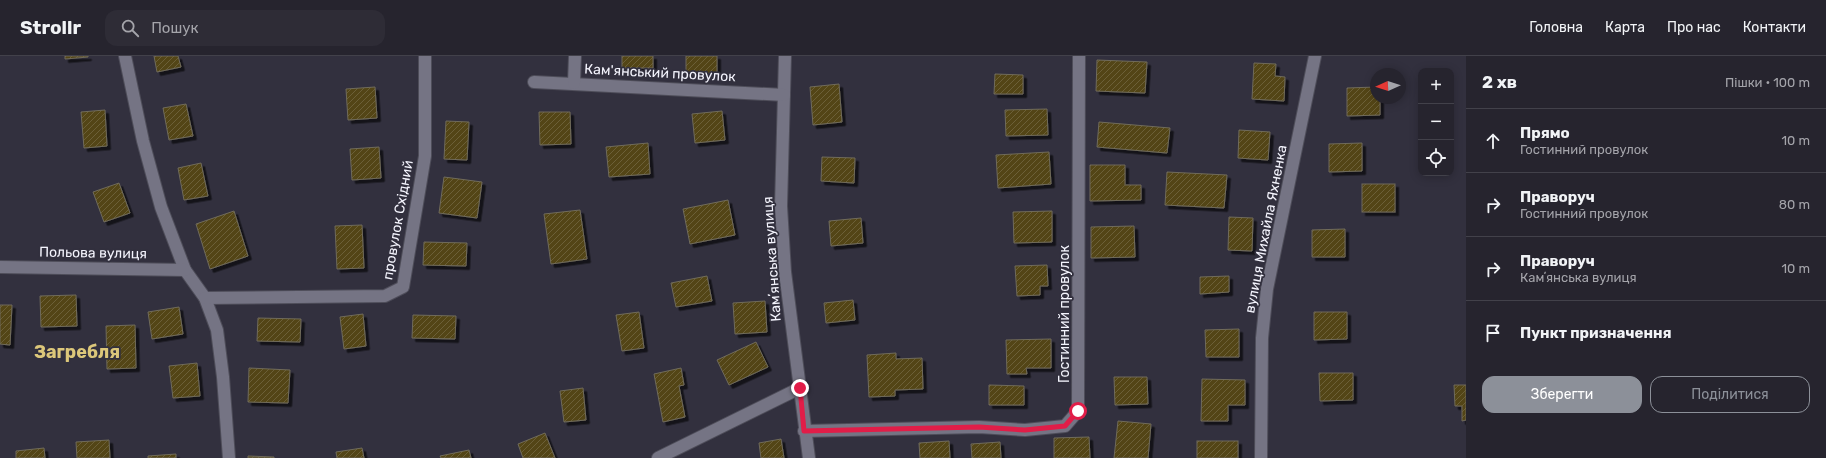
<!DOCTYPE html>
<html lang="uk">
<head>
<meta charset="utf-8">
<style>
	:root { --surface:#26242e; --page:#2e2c36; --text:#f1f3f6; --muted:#a4a4aa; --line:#42414a; --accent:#8c9099 }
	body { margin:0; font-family:Rubik,sans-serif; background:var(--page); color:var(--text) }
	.controls { position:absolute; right:12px; top:12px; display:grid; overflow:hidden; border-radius:8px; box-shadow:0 2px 10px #0003 }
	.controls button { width:36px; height:36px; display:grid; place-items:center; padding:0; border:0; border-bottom:1px solid var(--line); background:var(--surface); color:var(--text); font:20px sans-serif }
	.compass { position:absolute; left:1370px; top:12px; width:36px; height:36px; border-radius:50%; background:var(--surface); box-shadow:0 2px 10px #0003; rotate:267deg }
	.stop { position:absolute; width:12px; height:12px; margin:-9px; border:3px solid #e11d48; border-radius:50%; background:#fff }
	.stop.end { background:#e11d48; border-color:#fff; box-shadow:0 1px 4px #0008 }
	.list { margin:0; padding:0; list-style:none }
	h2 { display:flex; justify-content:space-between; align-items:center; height:52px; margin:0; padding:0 16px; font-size:17px }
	h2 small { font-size:13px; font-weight:400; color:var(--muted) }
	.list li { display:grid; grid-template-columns:26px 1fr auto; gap:12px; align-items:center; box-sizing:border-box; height:64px; padding:0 16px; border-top:1px solid var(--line) }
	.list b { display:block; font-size:15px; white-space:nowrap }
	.list p { margin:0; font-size:13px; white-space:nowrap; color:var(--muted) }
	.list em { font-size:13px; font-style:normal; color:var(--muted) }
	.actions { display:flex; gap:8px; padding:12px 16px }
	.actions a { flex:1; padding:9px 0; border:1px solid var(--accent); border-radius:12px; text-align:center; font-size:14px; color:var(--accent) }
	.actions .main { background:var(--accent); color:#fff }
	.icon { flex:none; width:22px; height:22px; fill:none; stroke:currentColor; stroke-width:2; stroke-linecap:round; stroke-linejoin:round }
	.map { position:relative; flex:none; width:1466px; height:402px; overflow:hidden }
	header { display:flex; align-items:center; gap:24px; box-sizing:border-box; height:56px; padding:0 20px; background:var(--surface); border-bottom:1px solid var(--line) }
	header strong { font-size:19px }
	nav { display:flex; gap:22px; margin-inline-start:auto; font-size:14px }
	.search { width:280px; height:36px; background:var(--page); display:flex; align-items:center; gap:10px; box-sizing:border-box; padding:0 14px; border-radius:12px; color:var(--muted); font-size:15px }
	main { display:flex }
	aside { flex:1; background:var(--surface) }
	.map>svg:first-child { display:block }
	.building { fill:url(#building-hatch); stroke:#706b5b; filter:url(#shadow) }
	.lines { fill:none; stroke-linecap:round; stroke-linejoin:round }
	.minor-casing { stroke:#4e4d59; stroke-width:14 }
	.minor { stroke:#757484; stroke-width:12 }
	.route { stroke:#e11d48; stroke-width:5 }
	.labels { text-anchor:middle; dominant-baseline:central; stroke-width:3.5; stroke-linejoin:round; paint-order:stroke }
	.street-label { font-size:14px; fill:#f4f4fd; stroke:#32303e }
	.district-label { font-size:18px; font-weight:bold; fill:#dcc77a; stroke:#32303e }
</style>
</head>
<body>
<header>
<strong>Strollr</strong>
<div class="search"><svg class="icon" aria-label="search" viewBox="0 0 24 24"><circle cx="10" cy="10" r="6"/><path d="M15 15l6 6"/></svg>Пошук</div>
<nav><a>Головна</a><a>Карта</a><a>Про нас</a><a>Контакти</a></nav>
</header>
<main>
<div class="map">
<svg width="1466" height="402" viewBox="0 0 1466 402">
	<defs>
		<pattern id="building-hatch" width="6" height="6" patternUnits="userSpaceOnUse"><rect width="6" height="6" fill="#524515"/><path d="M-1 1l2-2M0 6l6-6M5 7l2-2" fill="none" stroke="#6c6038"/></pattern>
		<filter id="shadow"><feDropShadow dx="3.5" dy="3.5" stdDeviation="0" flood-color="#0009"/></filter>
	</defs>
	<rect width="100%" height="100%" fill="#32303e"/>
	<g class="building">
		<polygon points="65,0 88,0 88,1 65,3"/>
		<polygon points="154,0 178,0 181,11 157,16"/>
		<rect x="622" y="0" width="31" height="12"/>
		<polygon points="686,0 717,0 717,18 686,19"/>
		<polygon points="1097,4 1147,6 1145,37 1096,35"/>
		<polygon points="1254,7 1276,8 1275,20 1285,21 1284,45 1252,43"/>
		<polygon points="995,18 1023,19 1023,38 994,38"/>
		<polygon points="839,28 842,66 813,69 810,31"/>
		<polygon points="375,31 377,62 348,64 346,33"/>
		<polygon points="1376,31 1376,42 1380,42 1380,59 1347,60 1347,32"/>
		<polygon points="186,48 193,80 169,84 163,52"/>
		<polygon points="1047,53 1048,79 1006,80 1005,54"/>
		<polygon points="105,54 107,90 84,92 81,56"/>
		<polygon points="722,55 725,84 695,87 692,58"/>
		<polygon points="539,56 570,56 571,88 540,89"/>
		<polygon points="446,65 469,66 467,104 444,103"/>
		<polygon points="1099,66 1170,72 1167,97 1097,91"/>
		<polygon points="1239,74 1270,76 1268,104 1238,102"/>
		<polygon points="648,87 650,118 609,121 606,91"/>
		<polygon points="1362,87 1362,115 1329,116 1329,88"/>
		<polygon points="379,91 381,122 352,124 350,93"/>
		<polygon points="1049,96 1051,128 998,132 996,99"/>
		<polygon points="822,101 855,102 854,127 821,125"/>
		<polygon points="201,107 208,140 184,144 178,112"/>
		<polygon points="1090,109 1125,109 1125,129 1141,129 1141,144 1090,145"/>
		<polygon points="1167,116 1227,119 1224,152 1165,149"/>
		<polygon points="444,121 482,126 477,162 439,157"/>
		<polygon points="119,127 130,157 104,166 93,136"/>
		<rect x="1362" y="128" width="33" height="28"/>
		<polygon points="728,144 735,179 690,188 683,153"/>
		<polygon points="580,154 587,203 551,208 544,158"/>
		<polygon points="234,155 248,200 210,213 196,168"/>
		<polygon points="1052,155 1052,186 1014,187 1013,156"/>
		<polygon points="1229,161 1253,162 1252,195 1228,194"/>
		<polygon points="861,162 863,187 831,190 829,165"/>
		<polygon points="362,169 364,212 337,213 335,170"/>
		<polygon points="1134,170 1135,201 1091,202 1091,171"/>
		<polygon points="1345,173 1345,201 1312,201 1312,174"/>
		<polygon points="424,186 467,187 466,210 423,209"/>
		<polygon points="1047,209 1048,230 1040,230 1040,239 1017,240 1015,210"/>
		<polygon points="707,220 712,245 676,251 671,227"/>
		<polygon points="1229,220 1229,236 1200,238 1200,221"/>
		<polygon points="76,239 77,270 41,271 40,240"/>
		<polygon points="853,244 855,264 826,267 824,247"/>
		<polygon points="765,245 767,276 735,278 733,247"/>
		<polygon points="0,249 12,249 10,289 0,288"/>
		<polygon points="179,251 183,278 152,283 148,256"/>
		<polygon points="639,256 644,292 622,295 616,259"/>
		<polygon points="1314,256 1347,256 1347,283 1314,284"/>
		<polygon points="363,258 366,290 344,293 340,261"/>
		<polygon points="413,259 456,260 455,283 412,282"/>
		<polygon points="258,262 301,263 300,286 257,285"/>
		<polygon points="135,269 136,312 107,313 106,270"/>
		<polygon points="1239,273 1239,301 1206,301 1205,274"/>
		<polygon points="1051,283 1051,312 1026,312 1027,318 1007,318 1006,284"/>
		<polygon points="756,286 768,311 729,329 717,304"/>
		<polygon points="896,297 896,303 922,302 923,333 895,334 895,340 869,341 867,299"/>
		<polygon points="197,307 200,340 173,342 169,310"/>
		<polygon points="249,312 290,314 288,347 248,346"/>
		<polygon points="681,312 684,329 679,330 685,361 663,366 654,318"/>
		<polygon points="1319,317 1353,317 1353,344 1320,345"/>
		<polygon points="1114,321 1147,321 1148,348 1115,349"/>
		<polygon points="1202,323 1245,324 1245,349 1228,349 1228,365 1201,365"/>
		<polygon points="989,329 1024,330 1024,349 989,349"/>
		<polygon points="1454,329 1466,329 1466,364 1462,365 1462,350 1455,350"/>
		<polygon points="583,332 586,364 564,366 560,335"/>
		<polygon points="1118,365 1151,368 1148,402 1114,402"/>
		<polygon points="545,377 555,402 523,402 518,388"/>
		<polygon points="1089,381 1090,402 1054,402 1054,382"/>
		<polygon points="781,383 784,402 761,402 759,387"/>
		<polygon points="109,384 110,402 77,402 76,386"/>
		<polygon points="949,385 950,402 920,402 919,387"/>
		<rect x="1197" y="385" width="41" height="17"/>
		<polygon points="1000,386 1001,402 972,402 971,388"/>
		<polygon points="44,392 45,402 16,402 16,395"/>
		<polygon points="362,392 364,402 337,402 336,396"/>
		<polygon points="469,394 471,402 441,402 440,400"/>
		<polygon points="176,398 176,402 148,402 148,400"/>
		<polygon points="248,400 274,401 274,402 248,402"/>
	</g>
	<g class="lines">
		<g class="minor-casing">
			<g id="minor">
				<polyline points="125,0 143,85 161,151 185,214 205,242 217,274 223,321 229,402"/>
				<polyline points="785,0 781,150 785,216 809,402"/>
				<polyline points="534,26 784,39"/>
				<polyline points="574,27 575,0"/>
				<polyline points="0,211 185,214"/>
				<polyline points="205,242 385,240 403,231 425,100 425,0"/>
				<polyline points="804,375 979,371 1025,374 1065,370 1078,355 1079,0"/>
				<polyline points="658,402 800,332"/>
				<polyline points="1261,402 1262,282 1267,233 1315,0"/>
			</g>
		</g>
		<use href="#minor" class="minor"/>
	</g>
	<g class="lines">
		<polyline class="route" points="800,332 804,375 979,371 1025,374 1065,370 1078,355"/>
	</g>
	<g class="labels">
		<g class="street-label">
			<text transform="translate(660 17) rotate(3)">Кам'янський провулок</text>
			<text transform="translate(398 164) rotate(-80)">провулок Східний</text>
			<text transform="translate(1266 173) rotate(-79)">вулиця Михайла Яхненка</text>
			<text transform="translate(93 197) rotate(1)">Польова вулиця</text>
			<text transform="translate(772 203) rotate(-94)">Камʼянська вулиця</text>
			<text transform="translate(1064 258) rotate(-90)">Гостинний провулок</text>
		</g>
		<g class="district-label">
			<text x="77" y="296">Загребля</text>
		</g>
	</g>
</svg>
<div class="controls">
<button>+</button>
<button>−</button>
<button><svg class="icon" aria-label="locate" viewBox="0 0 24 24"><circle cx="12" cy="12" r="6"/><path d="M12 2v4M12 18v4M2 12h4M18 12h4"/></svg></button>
</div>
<svg class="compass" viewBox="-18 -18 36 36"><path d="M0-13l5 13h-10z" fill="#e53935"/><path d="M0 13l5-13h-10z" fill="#a4a4aa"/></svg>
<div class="stop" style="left:1078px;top:355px"></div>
<div class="stop end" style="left:800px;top:332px"></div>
</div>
<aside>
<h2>2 хв<small>Пішки · 100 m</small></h2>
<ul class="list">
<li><svg class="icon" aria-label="ahead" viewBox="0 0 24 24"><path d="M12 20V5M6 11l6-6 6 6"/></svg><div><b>Прямо</b><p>Гостинний провулок</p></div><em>10 m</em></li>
<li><svg class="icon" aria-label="right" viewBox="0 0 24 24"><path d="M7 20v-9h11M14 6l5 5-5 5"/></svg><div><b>Праворуч</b><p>Гостинний провулок</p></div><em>80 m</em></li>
<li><svg class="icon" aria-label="right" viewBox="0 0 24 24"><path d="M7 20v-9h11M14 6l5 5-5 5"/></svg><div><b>Праворуч</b><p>Камʼянська вулиця</p></div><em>10 m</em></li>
<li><svg class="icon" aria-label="arrive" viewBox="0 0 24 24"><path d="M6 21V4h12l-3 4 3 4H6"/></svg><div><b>Пункт призначення</b></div></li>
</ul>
<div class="actions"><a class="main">Зберегти</a><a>Поділитися</a></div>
</aside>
</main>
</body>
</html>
